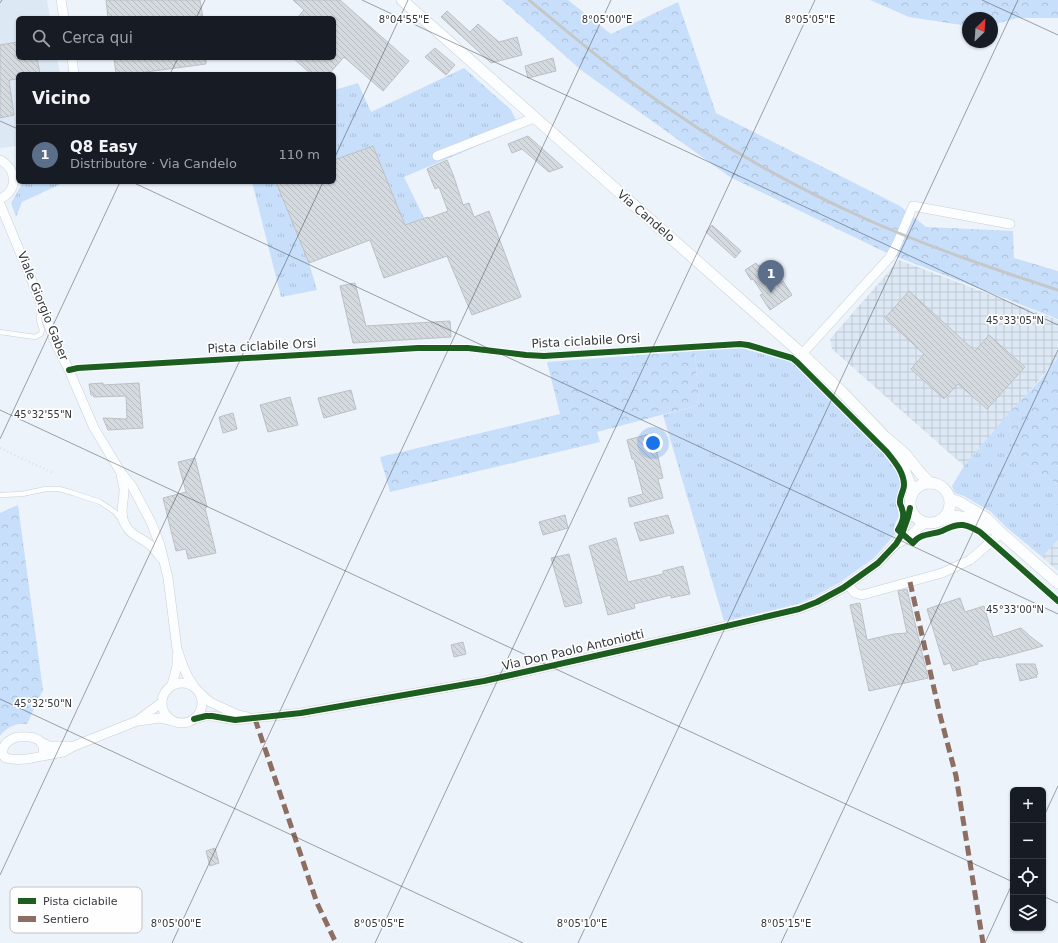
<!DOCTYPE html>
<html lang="it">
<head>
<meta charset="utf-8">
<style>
	:root { --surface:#171b24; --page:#242831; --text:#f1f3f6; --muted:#9ea1a6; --line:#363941; --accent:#db2777 }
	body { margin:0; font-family:"DejaVu Sans",sans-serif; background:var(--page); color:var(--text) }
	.controls { position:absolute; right:12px; bottom:12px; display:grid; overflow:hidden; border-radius:6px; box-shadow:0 1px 3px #0004 }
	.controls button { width:36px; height:36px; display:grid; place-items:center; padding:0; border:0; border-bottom:1px solid var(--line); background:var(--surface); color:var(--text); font:20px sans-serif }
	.compass { position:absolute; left:962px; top:12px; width:36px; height:36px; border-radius:50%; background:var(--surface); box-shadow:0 1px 3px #0004; rotate:25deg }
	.you { position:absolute; left:653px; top:443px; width:14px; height:14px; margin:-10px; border:3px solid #fff; border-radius:50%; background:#1a73e8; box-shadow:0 0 0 6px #1a73e833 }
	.badge { display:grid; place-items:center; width:26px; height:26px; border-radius:50%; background:var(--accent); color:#fff; font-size:13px; font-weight:700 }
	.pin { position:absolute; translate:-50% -33px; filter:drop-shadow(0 1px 2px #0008) }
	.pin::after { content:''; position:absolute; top:21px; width:14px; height:12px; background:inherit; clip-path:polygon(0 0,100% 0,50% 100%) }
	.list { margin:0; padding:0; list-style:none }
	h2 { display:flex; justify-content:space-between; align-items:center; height:52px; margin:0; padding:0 16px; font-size:17px }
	h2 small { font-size:13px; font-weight:400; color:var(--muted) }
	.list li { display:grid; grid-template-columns:26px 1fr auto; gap:12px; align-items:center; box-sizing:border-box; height:60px; padding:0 16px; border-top:1px solid var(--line) }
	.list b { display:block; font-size:15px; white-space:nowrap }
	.list p { margin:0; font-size:13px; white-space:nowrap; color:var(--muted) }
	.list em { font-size:13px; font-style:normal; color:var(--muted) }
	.icon { flex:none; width:22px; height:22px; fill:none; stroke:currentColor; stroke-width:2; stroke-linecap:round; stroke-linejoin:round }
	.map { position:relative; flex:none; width:1058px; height:943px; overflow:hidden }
	.search { position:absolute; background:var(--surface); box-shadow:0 1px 3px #0004; left:16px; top:16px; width:320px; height:44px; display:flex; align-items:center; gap:10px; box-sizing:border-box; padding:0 14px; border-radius:6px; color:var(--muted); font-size:15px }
	.panel { position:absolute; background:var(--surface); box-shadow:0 1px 3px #0004; left:16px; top:72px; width:320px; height:112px; border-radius:6px }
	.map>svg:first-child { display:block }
	.built { fill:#dde8f5 }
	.industrial { fill:url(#industrial-grid) }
	.grass { fill:url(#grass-tufts) }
	.forest { fill:url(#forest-crowns) }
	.building { fill:url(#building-back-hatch); stroke:#bcc0c5 }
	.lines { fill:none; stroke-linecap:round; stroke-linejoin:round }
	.service-casing { stroke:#cacfd4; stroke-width:5.5 }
	.minor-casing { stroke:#cacfd4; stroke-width:10 }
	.tertiary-casing { stroke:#cacfd4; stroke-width:12 }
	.path { stroke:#dcdfe0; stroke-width:2; stroke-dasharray:1 3; stroke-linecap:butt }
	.service { stroke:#fcfdfe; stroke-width:4.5 }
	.minor { stroke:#fcfdfe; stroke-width:9 }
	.tertiary { stroke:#fcfdfe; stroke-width:11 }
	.rail { stroke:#c6c7c9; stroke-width:3 }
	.quiet { stroke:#8d6e63; stroke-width:5; stroke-dasharray:10 5; stroke-linecap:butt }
	.cycleway-casing { stroke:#fefefe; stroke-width:8 }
	.cycleway { stroke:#1b5e20; stroke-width:6 }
	.ticks { fill:none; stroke:#35393e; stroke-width:1; stroke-opacity:0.45 }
	.labels { text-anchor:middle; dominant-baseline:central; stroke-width:3.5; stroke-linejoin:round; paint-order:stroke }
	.street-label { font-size:12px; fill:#35393e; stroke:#fefefe }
	.key { fill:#fefefe; stroke:#c2c3c4; stroke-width:1 }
	.key-label { font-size:11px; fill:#35393e }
	.ticks-label { font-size:10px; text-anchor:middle; fill:#35393e; stroke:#fefefe; stroke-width:3.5; stroke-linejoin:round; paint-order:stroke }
</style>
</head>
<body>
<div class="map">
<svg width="1058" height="943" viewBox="0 0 1058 943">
	<defs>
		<pattern id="industrial-grid" width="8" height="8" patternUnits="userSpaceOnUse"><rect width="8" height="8" fill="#dde8f5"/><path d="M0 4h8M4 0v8" fill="none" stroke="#bec8d3"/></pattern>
		<pattern id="grass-tufts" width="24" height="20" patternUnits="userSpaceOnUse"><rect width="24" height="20" fill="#c7dffb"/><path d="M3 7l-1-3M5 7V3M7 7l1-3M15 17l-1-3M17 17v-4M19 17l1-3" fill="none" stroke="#acc0d8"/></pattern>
		<pattern id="forest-crowns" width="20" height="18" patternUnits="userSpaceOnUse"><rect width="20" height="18" fill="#c7dffb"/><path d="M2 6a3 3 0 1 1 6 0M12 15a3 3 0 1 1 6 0" fill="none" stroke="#acc0d8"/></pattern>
		<pattern id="building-back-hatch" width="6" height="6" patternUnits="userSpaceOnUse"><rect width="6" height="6" fill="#d5dae0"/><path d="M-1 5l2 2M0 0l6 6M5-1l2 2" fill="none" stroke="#b7bcc1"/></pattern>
	</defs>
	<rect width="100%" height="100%" fill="#edf3fa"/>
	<polygon class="built" points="0,0 47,0 50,18 18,18 18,58 57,58 60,74 18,74 18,146 0,148"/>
	<g class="industrial">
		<polygon points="899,260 1058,320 1058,358 964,466 832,349 830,339"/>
		<polygon points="1058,540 1058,571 1042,557"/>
	</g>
	<g class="grass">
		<polygon points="464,68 511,110 520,128 404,177 424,218 405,225 373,146 334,160 334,90 358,83 371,112"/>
		<polygon points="23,182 65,182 22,202 16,217 11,203"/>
		<polygon points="252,182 276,182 309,263 317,290 281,297"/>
		<polygon points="741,348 792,362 889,459 898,473 902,486 896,502 899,515 894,527 897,532 874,558 839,583 813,597 797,604 724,621 663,415 699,405 695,351"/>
		<polygon points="1008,414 1015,458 1058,484 1058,540 1042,557 1006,527 991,512 964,496 955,493 952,486 964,466"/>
	</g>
	<g class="forest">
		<polygon points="502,0 568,0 611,34 678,2 716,113 900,206 926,227 1013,231 1014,258 1058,271 1058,319 887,253 730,177 581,70"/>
		<polygon points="870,0 1058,0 1058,18 1017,18 992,25 992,18 968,18 968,26 909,17"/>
		<polygon points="695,351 699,405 597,432 600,442 390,492 380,457 560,414 547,362"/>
		<polygon points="1058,358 1058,484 1015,458 1008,414 1041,379"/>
		<path d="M18,505L43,690L27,724C16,723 7,727 0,736V513Z"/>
	</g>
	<g class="building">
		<polygon points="106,0 200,0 203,18 108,18"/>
		<polygon points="293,0 340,0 409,61 383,91 344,57 329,74 311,74 293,58 334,58 334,18 297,18 304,10"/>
		<polygon points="447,11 470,32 478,24 499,42 517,37 522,55 491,63 441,17"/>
		<polygon points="18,42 18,58 37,58 40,74 18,74 18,79 9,80 14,115 0,118 0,45"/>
		<polygon points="435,48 455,65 446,75 425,57"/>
		<polygon points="114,58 206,58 206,64 131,74 116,74"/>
		<polygon points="553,58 556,71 528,78 525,66"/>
		<polygon points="528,136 563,167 549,172 522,149 512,153 508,144"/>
		<polygon points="373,146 405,225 428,217 429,218 448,211 439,187 435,189 427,169 447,160 454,177 463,205 469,203 474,217 489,211 521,297 472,315 447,256 384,278 370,240 309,263 276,182 334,182 334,160"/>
		<polygon points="712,225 741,251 735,258 706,232"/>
		<polygon points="756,263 758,266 760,265 774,286 783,281 792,295 770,310 760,295 763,294 753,279 751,280 745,270"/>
		<polygon points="355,283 366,326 450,321 451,337 353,343 340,286"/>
		<polygon points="909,291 975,351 989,335 1025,367 987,409 958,384 944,399 911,369 924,354 885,318"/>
		<polygon points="103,383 103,385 139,383 143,428 108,430 103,418 127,419 126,396 94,397 93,395 91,395 89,384"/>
		<polygon points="351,390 356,409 324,418 318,398"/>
		<polygon points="290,397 298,425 268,432 260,405"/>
		<polygon points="233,413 237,429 223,433 219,417"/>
		<polygon points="653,433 658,452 657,453 663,478 658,479 663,498 630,507 628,498 643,494 634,459 632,459 627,440"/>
		<polygon points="195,458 207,507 205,508 216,553 188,559 186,549 176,551 163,498 186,492 178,462"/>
		<polygon points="565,515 568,528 543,535 539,522"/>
		<polygon points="668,515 674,533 640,541 634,523"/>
		<polygon points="616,538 628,582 663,574 663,571 683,566 690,594 671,598 671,595 634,604 635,608 608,615 589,546"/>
		<polygon points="569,554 582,603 565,607 551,558"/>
		<polygon points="907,589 928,678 869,691 850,605 860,603 867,640 894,634 907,633 898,591"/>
		<polygon points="960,598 965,612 984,606 993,637 1021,628 1031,637 1043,646 999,658 999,657 977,662 978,664 953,671 950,663 944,665 927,609"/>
		<polygon points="463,642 466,654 454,657 451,645"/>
		<polygon points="1016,664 1035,664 1038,674 1036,675 1037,677 1020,681"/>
		<polygon points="215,848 219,863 210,866 206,851"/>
	</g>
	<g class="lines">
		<g class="service-casing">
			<g id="service">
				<polyline points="0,332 35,337 41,334 42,330 39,320 40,307"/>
				<polyline points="0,495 22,494 46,489 59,489 73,493 100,502 115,512 121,520"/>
			</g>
		</g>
		<g class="minor-casing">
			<g id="minor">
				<polyline points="61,0 64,18"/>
				<polyline points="72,58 74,74"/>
				<polyline points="437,156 534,118"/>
				<path d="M0,160C17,169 19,190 0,199"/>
				<polyline points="0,204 37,293 55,342 69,370 94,428 120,471 132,486 151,522 160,545 168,578 177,649 183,666 188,677 193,685"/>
				<polyline points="802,354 890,257 897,244 913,206 1010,224"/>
				<path d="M121,475C122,480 124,485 124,490C124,501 119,514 125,524C130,535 140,537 149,544C154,548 157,553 161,558"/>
				<polyline points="898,543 908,538 919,527 926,523"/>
				<polyline points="848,585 855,593 862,595 942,573 970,560 1001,533"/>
				<circle cx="182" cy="703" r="20"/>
				<polyline points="172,685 177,666 177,656"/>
				<polyline points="201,694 210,702 238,715 247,717"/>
				<polyline points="194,719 206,716 212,716 235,720 301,713 484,681 697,633 799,609 817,602 843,588 878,563 896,544 902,534 908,517 910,508"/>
				<polyline points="139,721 160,718 172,721"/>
				<path d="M17,737C22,737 29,736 34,738C42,740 46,748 42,756C30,759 17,761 6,758L2,754C3,744 8,740 17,737Z"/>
				<polyline points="41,742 49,746 70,746"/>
				<polyline points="42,756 63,752 74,746 137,721 161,703"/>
			</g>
		</g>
		<g class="tertiary-casing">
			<g id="tertiary">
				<polyline points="402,0 802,354 842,392 885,437 905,454 921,474 930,483"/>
				<polyline points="892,448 902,464 913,492"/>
				<circle cx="930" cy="503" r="20"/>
				<polyline points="950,499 959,502 986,518 1001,533 1058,583"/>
				<polyline points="942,520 955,516 967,518 991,529"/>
			</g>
		</g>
		<polyline class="path" points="0,448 53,473"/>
		<use href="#service" class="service"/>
		<use href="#minor" class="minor"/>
		<use href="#tertiary" class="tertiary"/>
		<path class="rail" d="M529,0C564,29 598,58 634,84C706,137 785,183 866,219C928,247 993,269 1058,290"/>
		<g class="quiet">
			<polyline points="910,582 940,715 956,776 983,943"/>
			<polyline points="255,719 317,903 336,943"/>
		</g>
		<g class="cycleway-casing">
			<g id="cycleway">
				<path d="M69,370L78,368L418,348H468L526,355L544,356L740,344L748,345L792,358L797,362L887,452C894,461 904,472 904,485C904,491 899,497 900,503C900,505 902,507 902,509C905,517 902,523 898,530L913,543C920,533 932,535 942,531C949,528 954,524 963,525C969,526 975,529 980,532L1058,601"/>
				<polyline points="194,719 206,716 212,716 235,720 301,713 484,681 697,633 799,609 817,602 843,588 878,563 896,544 902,534 908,517 910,508"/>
			</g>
		</g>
		<use href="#cycleway" class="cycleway"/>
	</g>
	<path class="ticks" d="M362,0L1058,325M982,0L1058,35M0,3L2,0M196,18L205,0M170,74L178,58M0,121L18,129M334,159L408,0M132,182L1058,614M0,410L1013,882M0,439L120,182M0,699L523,943M1043,818L1058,786M0,875L323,182M1043,896L1058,903M172,943L611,0M375,943L815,0M578,943L1018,0M781,943L1058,350M985,943L1013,882"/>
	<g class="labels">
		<g class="street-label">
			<text transform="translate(646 216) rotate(41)">Via Candelo</text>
			<text transform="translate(43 306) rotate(68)">Viale Giorgio Gaber</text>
			<text transform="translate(586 341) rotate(-3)">Pista ciclabile Orsi</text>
			<text transform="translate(262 346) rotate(-3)">Pista ciclabile Orsi</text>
			<text transform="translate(573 650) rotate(-13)">Via Don Paolo Antoniotti</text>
		</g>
	</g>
	<rect x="10" y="887" width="132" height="46" rx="6" class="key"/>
	<rect x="18" y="898" width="18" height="6" fill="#1b5e20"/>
	<rect x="18" y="916" width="18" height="6" fill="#8d6e63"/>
	<g class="key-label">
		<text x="43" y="905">Pista ciclabile</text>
		<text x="43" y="923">Sentiero</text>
	</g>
	<g class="ticks-label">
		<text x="404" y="23">8°04'55"E</text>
		<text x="607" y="23">8°05'00"E</text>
		<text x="810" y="23">8°05'05"E</text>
		<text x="1015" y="324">45°33'05"N</text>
		<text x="43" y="418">45°32'55"N</text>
		<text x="1015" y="613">45°33'00"N</text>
		<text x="43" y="707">45°32'50"N</text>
		<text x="176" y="927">8°05'00"E</text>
		<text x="379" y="927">8°05'05"E</text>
		<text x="582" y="927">8°05'10"E</text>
		<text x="786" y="927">8°05'15"E</text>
	</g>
</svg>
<div class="controls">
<button>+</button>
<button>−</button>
<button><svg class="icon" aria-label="locate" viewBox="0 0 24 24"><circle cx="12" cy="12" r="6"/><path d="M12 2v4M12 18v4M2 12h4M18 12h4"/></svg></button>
<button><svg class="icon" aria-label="layers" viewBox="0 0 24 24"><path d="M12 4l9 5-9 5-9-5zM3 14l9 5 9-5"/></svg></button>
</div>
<svg class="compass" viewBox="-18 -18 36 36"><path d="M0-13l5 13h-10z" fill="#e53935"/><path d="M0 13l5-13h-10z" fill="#9ea1a6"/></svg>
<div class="you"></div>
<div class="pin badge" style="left:771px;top:293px;background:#5c6f8a">1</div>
<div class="search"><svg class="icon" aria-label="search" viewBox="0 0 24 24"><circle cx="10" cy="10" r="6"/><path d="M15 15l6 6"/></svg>Cerca qui</div>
<section class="panel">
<h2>Vicino<small></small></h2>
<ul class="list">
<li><span class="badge" style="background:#5c6f8a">1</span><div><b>Q8 Easy</b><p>Distributore · Via Candelo</p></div><em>110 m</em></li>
</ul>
</section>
</div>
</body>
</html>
